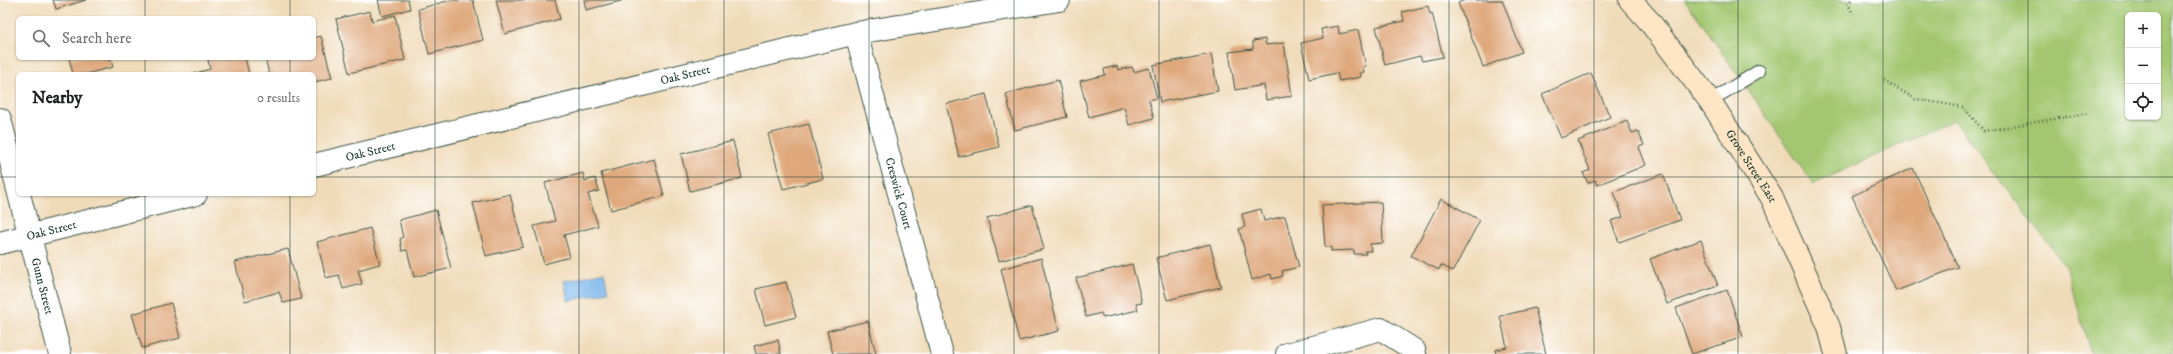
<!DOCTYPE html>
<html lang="en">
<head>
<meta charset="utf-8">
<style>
	:root { --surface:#fff; --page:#f2f2f2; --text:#202124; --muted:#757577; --line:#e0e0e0 }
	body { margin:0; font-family:"IM FELL DW Pica",serif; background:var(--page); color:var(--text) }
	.controls { position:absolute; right:12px; top:12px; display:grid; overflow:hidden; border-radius:6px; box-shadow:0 1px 3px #0004 }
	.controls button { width:36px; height:36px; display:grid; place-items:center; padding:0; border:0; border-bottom:1px solid var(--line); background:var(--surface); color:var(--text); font:20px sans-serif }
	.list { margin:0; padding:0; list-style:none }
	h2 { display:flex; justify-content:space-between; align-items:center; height:52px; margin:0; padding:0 16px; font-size:17px }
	h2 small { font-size:13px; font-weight:400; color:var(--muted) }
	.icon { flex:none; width:22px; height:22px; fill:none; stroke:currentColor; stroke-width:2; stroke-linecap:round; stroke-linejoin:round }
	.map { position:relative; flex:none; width:2173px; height:354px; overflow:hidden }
	.search { position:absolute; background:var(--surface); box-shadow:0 1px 3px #0004; left:16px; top:16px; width:300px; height:44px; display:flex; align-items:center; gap:10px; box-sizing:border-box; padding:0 14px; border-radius:6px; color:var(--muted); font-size:15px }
	.panel { position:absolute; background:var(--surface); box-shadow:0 1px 3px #0004; left:16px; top:72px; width:300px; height:124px; border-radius:6px }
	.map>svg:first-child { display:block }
	.green { fill:#a3c770; stroke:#618252; fill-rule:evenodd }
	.water { fill:#7ab5eb; stroke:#4c7990 }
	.building { fill:#dfa87b }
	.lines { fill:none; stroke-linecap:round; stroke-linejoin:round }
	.lane-casing { stroke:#3e5548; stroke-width:14 }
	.street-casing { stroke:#3e5548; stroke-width:24 }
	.secondary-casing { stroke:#3e5548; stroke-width:24 }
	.path { stroke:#3e5548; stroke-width:2.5; stroke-dasharray:1 3; stroke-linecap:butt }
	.lane { stroke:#fff; stroke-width:12 }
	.street { stroke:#fff; stroke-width:22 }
	.secondary { stroke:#fde5c5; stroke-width:22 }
	.grid { fill:none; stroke:#1f3d34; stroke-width:1; stroke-opacity:0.55 }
	.labels { text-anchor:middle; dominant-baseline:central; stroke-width:3; stroke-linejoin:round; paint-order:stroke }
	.street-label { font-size:12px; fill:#1f3d34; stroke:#fff }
</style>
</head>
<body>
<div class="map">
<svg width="2173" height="354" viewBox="0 0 2173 354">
	<rect width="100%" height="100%" fill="#fff"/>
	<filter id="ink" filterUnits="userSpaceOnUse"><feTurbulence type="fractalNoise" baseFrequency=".025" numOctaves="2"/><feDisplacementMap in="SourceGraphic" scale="8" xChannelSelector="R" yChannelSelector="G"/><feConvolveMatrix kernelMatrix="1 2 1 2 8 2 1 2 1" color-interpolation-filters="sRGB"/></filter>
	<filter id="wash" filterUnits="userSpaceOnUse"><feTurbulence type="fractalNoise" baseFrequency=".012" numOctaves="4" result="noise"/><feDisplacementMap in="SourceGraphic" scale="16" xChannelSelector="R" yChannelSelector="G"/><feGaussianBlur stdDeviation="0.9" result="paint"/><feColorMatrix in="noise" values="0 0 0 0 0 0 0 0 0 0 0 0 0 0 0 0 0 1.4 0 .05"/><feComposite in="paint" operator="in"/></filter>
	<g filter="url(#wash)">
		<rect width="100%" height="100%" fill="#f0dbb9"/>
		<path class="green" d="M1684,0H2173V354H2091L2066,266L1954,120L1813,184L1699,19ZM2128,15H2158V117H2128Z"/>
		<polygon class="water" points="604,272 608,292 568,301 564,281"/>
		<g id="blocks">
			<g class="building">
				<polygon points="53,0 86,0 56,9"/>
				<polygon points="378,0 408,0 410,9 382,16"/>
				<polygon points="451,0 473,0 483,40 429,54 418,9"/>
				<polygon points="496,0 555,0 560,19 505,34"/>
				<polygon points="584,0 621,0 621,1 586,10"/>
				<polygon points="1465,0 1502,0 1522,52 1483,67 1458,3"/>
				<polygon points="1428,6 1430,14 1432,13 1443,57 1422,61 1420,56 1385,65 1376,27 1404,21 1402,12"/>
				<polygon points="370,11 372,21 395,15 405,60 349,73 336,19"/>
				<polygon points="1338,26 1339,34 1358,30 1366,66 1363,67 1364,72 1360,73 1361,77 1339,81 1337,73 1309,79 1301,43 1323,38 1321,29"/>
				<polygon points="321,36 332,78 314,82 314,74 269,74 265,58 314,58 314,38"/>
				<polygon points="1265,39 1266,45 1284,43 1292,96 1266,100 1264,85 1235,90 1229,52 1253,49 1253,41"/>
				<polygon points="1211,54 1218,91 1160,102 1153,65"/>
				<polygon points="69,58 110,58 113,67 86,74 73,74"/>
				<polygon points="215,58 245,58 249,74 192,74 210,69 208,60"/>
				<polygon points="1117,66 1118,70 1132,67 1134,72 1149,68 1157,98 1149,100 1154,118 1129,125 1124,107 1089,117 1080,81 1105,75 1104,69"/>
				<polygon points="1591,73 1610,117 1561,138 1542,94"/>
				<polygon points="1058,80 1067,117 1015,130 1006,94"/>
				<polygon points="986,94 999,147 959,157 946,104"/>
				<polygon points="1627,121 1632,133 1638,131 1644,145 1639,147 1646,165 1597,185 1595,180 1588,183 1583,173 1590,170 1578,141"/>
				<polygon points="809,124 823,179 783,189 768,134"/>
				<polygon points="733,141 742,178 690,191 681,154"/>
				<polygon points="654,159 664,196 611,210 601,173"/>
				<polygon points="1913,168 1958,267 1896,291 1852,196"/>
				<polygon points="583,173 585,181 595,178 599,191 588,194 598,226 564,235 570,257 544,264 534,226 555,221 545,183"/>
				<polygon points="1663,174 1680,220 1619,242 1611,221 1623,217 1614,192"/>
				<polygon points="510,194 523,247 486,256 473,203"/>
				<polygon points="1441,199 1480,220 1453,271 1441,265 1439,270 1411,256"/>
				<polygon points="1381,202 1383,243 1370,244 1371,251 1365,251 1366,254 1354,254 1354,250 1331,251 1331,247 1325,247 1322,205"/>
				<polygon points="1032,205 1044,249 999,261 987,218"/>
				<polygon points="1261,209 1264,221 1285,216 1299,267 1282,271 1283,276 1272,279 1271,274 1252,280 1239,229 1245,227 1242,214"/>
				<polygon points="436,210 451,268 414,277 407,250 402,251 400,239 403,237 399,220"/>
				<polygon points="370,228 380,264 358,270 362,284 343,289 339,275 326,278 317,242"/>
				<polygon points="1701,240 1718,286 1667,304 1650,259"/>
				<polygon points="1210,244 1221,287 1167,300 1156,258"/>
				<polygon points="288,249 301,299 283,303 279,292 245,301 235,262"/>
				<polygon points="1041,258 1059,331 1019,341 1001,269"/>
				<polygon points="1132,264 1142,303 1136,304 1138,310 1103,318 1101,313 1086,317 1076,278"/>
				<polygon points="786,282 796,317 765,325 756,289"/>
				<polygon points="1727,290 1743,337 1692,354 1676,308"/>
				<polygon points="171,303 180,338 142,348 132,314"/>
				<polygon points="1535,308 1546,354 1496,354 1495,350 1507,347 1500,316"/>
				<polygon points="868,321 876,354 833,354 827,331"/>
				<polygon points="778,340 781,354 756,354 754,346"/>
			</g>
		</g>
	</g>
	<g filter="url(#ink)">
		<use href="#blocks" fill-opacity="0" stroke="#3e5548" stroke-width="1"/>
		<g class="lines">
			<g class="lane-casing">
				<polyline id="lane" points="1710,101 1759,71"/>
			</g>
			<g class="street-casing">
				<g id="street">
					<path id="s1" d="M856,33L942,354"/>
					<polyline points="0,119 18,190"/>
					<path id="s2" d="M314,165L856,33L1059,0"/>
					<path id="s3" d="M19,194L60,354"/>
					<path id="s4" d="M0,243L196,194"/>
					<polyline points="1287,354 1381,329 1414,350 1415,354"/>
				</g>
			</g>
			<g class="secondary-casing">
				<g id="secondary">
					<path id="s5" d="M1630,0L1649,21L1710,101L1772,198L1829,327L1836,354"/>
				</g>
			</g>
			<g class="path">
				<polyline points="1851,0 1848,4 1853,14"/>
				<polyline points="1884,80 1915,99 1963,107 1984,131 2089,113"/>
			</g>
			<use href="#lane" class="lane"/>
			<use href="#street" class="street"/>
			<use href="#secondary" class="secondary"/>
		</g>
	</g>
	<path class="grid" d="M145,0V18M290,0V18M435,0V354M579,0V354M724,0V354M869,0V354M1014,0V354M1159,0V354M1304,0V354M1449,0V354M1594,0V354M1738,0V354M1883,0V354M2028,0V354M145,58V74M290,58V74M0,177H18M314,177H2173M145,194V354M290,194V354"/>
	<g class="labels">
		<g class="street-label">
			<text stroke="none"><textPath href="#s2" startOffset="382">Oak Street</textPath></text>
			<text stroke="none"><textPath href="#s2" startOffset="58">Oak Street</textPath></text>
			<text stroke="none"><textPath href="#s5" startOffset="206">Grove Street East</textPath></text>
			<text stroke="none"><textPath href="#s1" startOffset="166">Creswick Court</textPath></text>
			<text stroke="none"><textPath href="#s4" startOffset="53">Oak Street</textPath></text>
			<text stroke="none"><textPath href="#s3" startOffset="95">Gunn Street</textPath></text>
		</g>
	</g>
</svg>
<div class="controls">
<button>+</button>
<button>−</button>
<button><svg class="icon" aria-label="locate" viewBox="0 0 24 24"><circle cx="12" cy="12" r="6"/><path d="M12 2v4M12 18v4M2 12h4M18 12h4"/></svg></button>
</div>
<div class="search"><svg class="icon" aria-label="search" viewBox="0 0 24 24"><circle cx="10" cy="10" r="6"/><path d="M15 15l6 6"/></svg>Search here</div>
<section class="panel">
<h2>Nearby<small>0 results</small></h2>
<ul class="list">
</ul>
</section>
</div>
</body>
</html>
